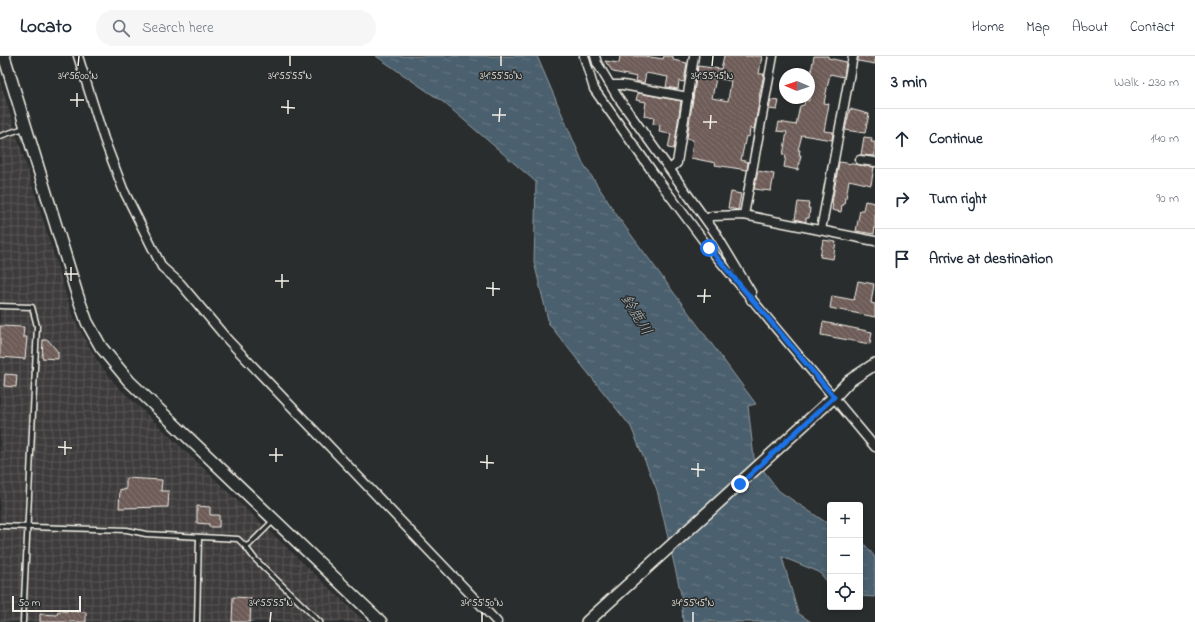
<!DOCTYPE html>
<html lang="en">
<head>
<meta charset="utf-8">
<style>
	:root { --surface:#fff; --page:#f6f6f7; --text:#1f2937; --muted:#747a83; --line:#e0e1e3 }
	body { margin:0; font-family:"Indie Flower","Klee One",sans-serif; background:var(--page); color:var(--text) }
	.controls { position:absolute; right:12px; bottom:12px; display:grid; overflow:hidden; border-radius:4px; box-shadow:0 2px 6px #0003 }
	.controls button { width:36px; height:36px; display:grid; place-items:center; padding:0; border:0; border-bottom:1px solid var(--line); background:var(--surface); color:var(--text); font:20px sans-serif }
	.compass { position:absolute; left:779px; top:12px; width:36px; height:36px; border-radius:50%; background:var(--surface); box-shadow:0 2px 6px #0003; rotate:272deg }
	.scale { position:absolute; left:12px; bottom:10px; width:69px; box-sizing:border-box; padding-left:4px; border:2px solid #f4f1e8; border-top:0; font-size:11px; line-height:14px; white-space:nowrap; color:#f4f1e8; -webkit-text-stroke:3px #2a2d2e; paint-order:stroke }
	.stop { position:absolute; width:12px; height:12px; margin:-9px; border:3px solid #1a73e8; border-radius:50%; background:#fff }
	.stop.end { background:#1a73e8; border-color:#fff; box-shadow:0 1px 4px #0008 }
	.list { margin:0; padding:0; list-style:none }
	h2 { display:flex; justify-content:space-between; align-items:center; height:52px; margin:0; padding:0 16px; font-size:17px }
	h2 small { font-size:13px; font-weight:400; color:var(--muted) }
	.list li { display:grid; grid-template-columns:26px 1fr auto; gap:12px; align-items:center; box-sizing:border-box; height:60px; padding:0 16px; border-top:1px solid var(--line) }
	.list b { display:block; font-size:15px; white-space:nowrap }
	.list em { font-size:13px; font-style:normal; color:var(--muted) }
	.icon { flex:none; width:22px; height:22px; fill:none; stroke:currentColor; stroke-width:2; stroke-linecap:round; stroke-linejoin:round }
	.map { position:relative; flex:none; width:875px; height:566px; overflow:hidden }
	header { display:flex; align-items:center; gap:24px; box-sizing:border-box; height:56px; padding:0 20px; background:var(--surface); border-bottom:1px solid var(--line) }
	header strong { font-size:19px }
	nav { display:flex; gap:22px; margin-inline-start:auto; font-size:14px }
	.search { width:280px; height:36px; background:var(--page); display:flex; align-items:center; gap:10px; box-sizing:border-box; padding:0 14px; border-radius:22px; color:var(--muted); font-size:15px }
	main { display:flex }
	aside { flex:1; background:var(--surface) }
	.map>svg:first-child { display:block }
	.industrial { fill:url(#industrial-grid) }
	.water { fill:url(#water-ripples); stroke:#8f9a9f }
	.building { fill:url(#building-back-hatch); stroke:#f4f1e8; fill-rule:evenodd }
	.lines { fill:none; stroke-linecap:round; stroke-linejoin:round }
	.lane-casing { stroke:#f4f1e8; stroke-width:7 }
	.street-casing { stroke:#f4f1e8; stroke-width:11 }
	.secondary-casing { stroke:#f4f1e8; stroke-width:14 }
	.lane { stroke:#2a2d2e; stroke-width:4 }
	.street { stroke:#2a2d2e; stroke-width:8 }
	.secondary { stroke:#2a2d2e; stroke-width:11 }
	.route { stroke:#1a73e8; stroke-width:5 }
	.ticks { fill:none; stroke:#f4f1e8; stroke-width:1.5 }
	.labels { text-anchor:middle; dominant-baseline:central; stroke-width:3; stroke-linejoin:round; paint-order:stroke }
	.water-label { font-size:15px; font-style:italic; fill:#b0b7b7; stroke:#2a2d2e }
	.ticks-label { font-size:10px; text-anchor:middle; fill:#f4f1e8; stroke:#2a2d2e; stroke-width:3; stroke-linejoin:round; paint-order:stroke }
</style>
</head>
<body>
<header>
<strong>Locato</strong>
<div class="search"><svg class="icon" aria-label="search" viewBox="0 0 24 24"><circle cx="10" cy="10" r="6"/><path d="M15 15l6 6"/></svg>Search here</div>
<nav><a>Home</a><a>Map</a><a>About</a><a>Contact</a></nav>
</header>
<main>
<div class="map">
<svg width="875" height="566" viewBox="0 0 875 566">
	<defs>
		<pattern id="industrial-grid" width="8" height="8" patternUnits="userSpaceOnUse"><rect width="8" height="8" fill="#3e3b3b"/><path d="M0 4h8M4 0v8" fill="none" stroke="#5a5857"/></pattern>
		<pattern id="water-ripples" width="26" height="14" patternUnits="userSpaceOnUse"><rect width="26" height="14" fill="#4b606e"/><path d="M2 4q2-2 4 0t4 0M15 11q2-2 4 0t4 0" fill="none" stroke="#667783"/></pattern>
		<pattern id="building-back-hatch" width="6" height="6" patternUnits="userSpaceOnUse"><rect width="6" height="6" fill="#6e5c59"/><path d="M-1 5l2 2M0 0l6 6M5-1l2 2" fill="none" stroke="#837471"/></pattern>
	</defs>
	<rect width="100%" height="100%" fill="#2a2d2e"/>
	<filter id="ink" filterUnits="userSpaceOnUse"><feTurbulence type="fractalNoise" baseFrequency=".025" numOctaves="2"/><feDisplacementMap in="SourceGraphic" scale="8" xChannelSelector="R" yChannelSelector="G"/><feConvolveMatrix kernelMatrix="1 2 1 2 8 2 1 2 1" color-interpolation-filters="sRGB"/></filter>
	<g filter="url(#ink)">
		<polygon class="industrial" points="0,25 73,261 98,306 117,330 365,566 0,566"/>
		<g class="water">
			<polygon points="376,0 537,0 583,107 618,161 756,348 748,350 754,402 779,435 830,469 830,529 819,516 782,501 798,557 811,566 683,566 681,538 657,434 631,371 549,268 534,206 536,126 443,46"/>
			<polygon points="860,483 875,501 875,541 860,540"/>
		</g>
		<g class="building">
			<polygon points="620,0 645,0 663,3 664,0 673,0 673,4 687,7 684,26 679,25 678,33 666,31 668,21 646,17 644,27 636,25 637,21 613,16 605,5 619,7"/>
			<path d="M724,0H762L759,18H764L759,41L760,42L754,73L750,72L749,81L746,80L741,104L748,106L747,114L715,109L716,107L691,102L693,84L687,82L698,10L721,13ZM716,22L731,25L728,45L712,42Z"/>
			<polygon points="814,0 828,0 828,2 846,6 844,21 830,18 824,47 829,48 824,75 833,76 832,84 802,79 798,94 800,94 799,99 801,99 798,114 784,111 786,100 783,99 787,76 777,75 779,66 796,69 800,50 804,49 805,44 809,45 809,26"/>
			<polygon points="858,0 875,0 875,8 858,5"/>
			<polygon points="638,37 681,45 674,93 668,92 671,78 659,76 660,69 653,68 654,62 644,60 646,46 636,44"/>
			<polygon points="771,44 779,45 777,54 769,53"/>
			<polygon points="850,53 869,58 865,77 845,74"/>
			<polygon points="864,81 872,82 871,86 875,86 875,100 861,99"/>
			<polygon points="839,106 874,111 871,129 849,124 846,142 845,141 844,149 842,149 841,156 832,154 833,147 832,147"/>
			<polygon points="758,115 774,118 771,135 754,133"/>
			<polygon points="731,136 741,138 738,154 728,152"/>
			<polygon points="865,145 875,147 875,170 874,178 856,175 860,154 863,154"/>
			<polygon points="798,146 809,147 808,152 810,152 809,162 806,162 806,166 795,163"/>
			<polygon points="823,184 836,186 833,203 820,201"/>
			<polygon points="858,225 874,228 871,247 875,248 875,261 830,252 832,240 854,244"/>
			<polygon points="823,266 872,276 870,288 821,279"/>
			<polygon points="0,270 24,271 23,281 27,281 25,303 0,301"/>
			<polygon points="43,284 48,284 58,296 58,303 42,302"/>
			<polygon points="5,318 17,319 16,331 4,330"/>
			<polygon points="126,422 162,424 161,435 169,435 168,451 119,452 120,433 126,434"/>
			<polygon points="197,450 210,451 210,459 219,459 219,471 209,471 209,468 197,467"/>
			<polygon points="233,541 251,542 250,566 232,566"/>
			<polygon points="58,555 86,556 86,566 40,566 40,558 57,559"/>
		</g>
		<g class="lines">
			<g class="lane-casing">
				<g id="lane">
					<polyline points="0,80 24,72"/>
					<polyline points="0,250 32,251 37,270 23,566"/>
					<polyline points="0,470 127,474 146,478 238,483 245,490 255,503 320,566"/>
					<polyline points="245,490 249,489 273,465"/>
					<polyline points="197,566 199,481"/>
				</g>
			</g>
			<g class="street-casing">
				<g id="street">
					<polyline points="78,0 104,83 123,133 162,211 180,227 228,284 497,566"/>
					<polyline points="584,0 594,33 659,125 709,192 875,391"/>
					<polyline points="595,0 597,7 617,40 716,178 751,236 751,244"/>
					<polyline points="611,29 623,29 688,41"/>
					<polyline points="860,104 875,106"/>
					<polyline points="670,113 677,107 694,0"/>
					<polyline points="744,159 773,0"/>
					<polyline points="706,163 712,160 744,159 875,185"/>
					<polyline points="821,174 853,0"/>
				</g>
			</g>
			<g class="secondary-casing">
				<g id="secondary">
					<polyline points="4,0 77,238 87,266 101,291 129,325 381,566"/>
					<polyline points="587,566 740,427 834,341 849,325 875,308"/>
				</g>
			</g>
			<use href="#lane" class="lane"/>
			<use href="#street" class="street"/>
			<use href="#secondary" class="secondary"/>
		</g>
	</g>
	<g class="lines" filter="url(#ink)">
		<polyline class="route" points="709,192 834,341 740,428"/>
	</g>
	<path class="ticks" d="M78,10L79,0M290,10V0M501,10V0M712,10L713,0M70,44H84M77,51V37M281,51L295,52M288,58V44M492,59H506M499,66L500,52M703,66H717M710,73L711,59M64,218H78M71,225V211M275,225H289M282,232V218M486,232L500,233M493,240V226M697,240H711M704,247L705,233M58,391L72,392M65,399V385M269,399H283M276,406V392M480,406L494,407M487,413V399M691,413L705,414M698,421V407M270,566L271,556M482,566V556M693,566V556"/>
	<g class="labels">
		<g class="water-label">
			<text transform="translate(636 259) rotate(59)">鈴鹿川</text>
		</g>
	</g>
	<g class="ticks-label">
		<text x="78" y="23">34°56'00"N</text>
		<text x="290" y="23">34°55'55"N</text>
		<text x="501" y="23">34°55'50"N</text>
		<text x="712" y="23">34°55'45"N</text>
		<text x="271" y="550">34°55'55"N</text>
		<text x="482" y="550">34°55'50"N</text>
		<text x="693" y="550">34°55'45"N</text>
	</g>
</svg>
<div class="controls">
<button>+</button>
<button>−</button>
<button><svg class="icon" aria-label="locate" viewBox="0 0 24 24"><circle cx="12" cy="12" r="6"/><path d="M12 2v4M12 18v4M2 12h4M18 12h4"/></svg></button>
</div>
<svg class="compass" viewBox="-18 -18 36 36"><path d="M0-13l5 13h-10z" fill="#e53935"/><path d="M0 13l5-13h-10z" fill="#747a83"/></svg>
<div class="scale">50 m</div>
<div class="stop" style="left:709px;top:192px"></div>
<div class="stop end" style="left:740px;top:428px"></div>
</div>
<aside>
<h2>3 min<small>Walk · 230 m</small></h2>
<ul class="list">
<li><svg class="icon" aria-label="ahead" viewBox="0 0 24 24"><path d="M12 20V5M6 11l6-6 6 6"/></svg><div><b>Continue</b></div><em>140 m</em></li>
<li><svg class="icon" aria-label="right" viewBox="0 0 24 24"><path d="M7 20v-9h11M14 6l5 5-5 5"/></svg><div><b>Turn right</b></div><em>90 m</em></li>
<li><svg class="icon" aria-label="arrive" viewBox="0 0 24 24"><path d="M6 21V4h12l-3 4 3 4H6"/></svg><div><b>Arrive at destination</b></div></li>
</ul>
</aside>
</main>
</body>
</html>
